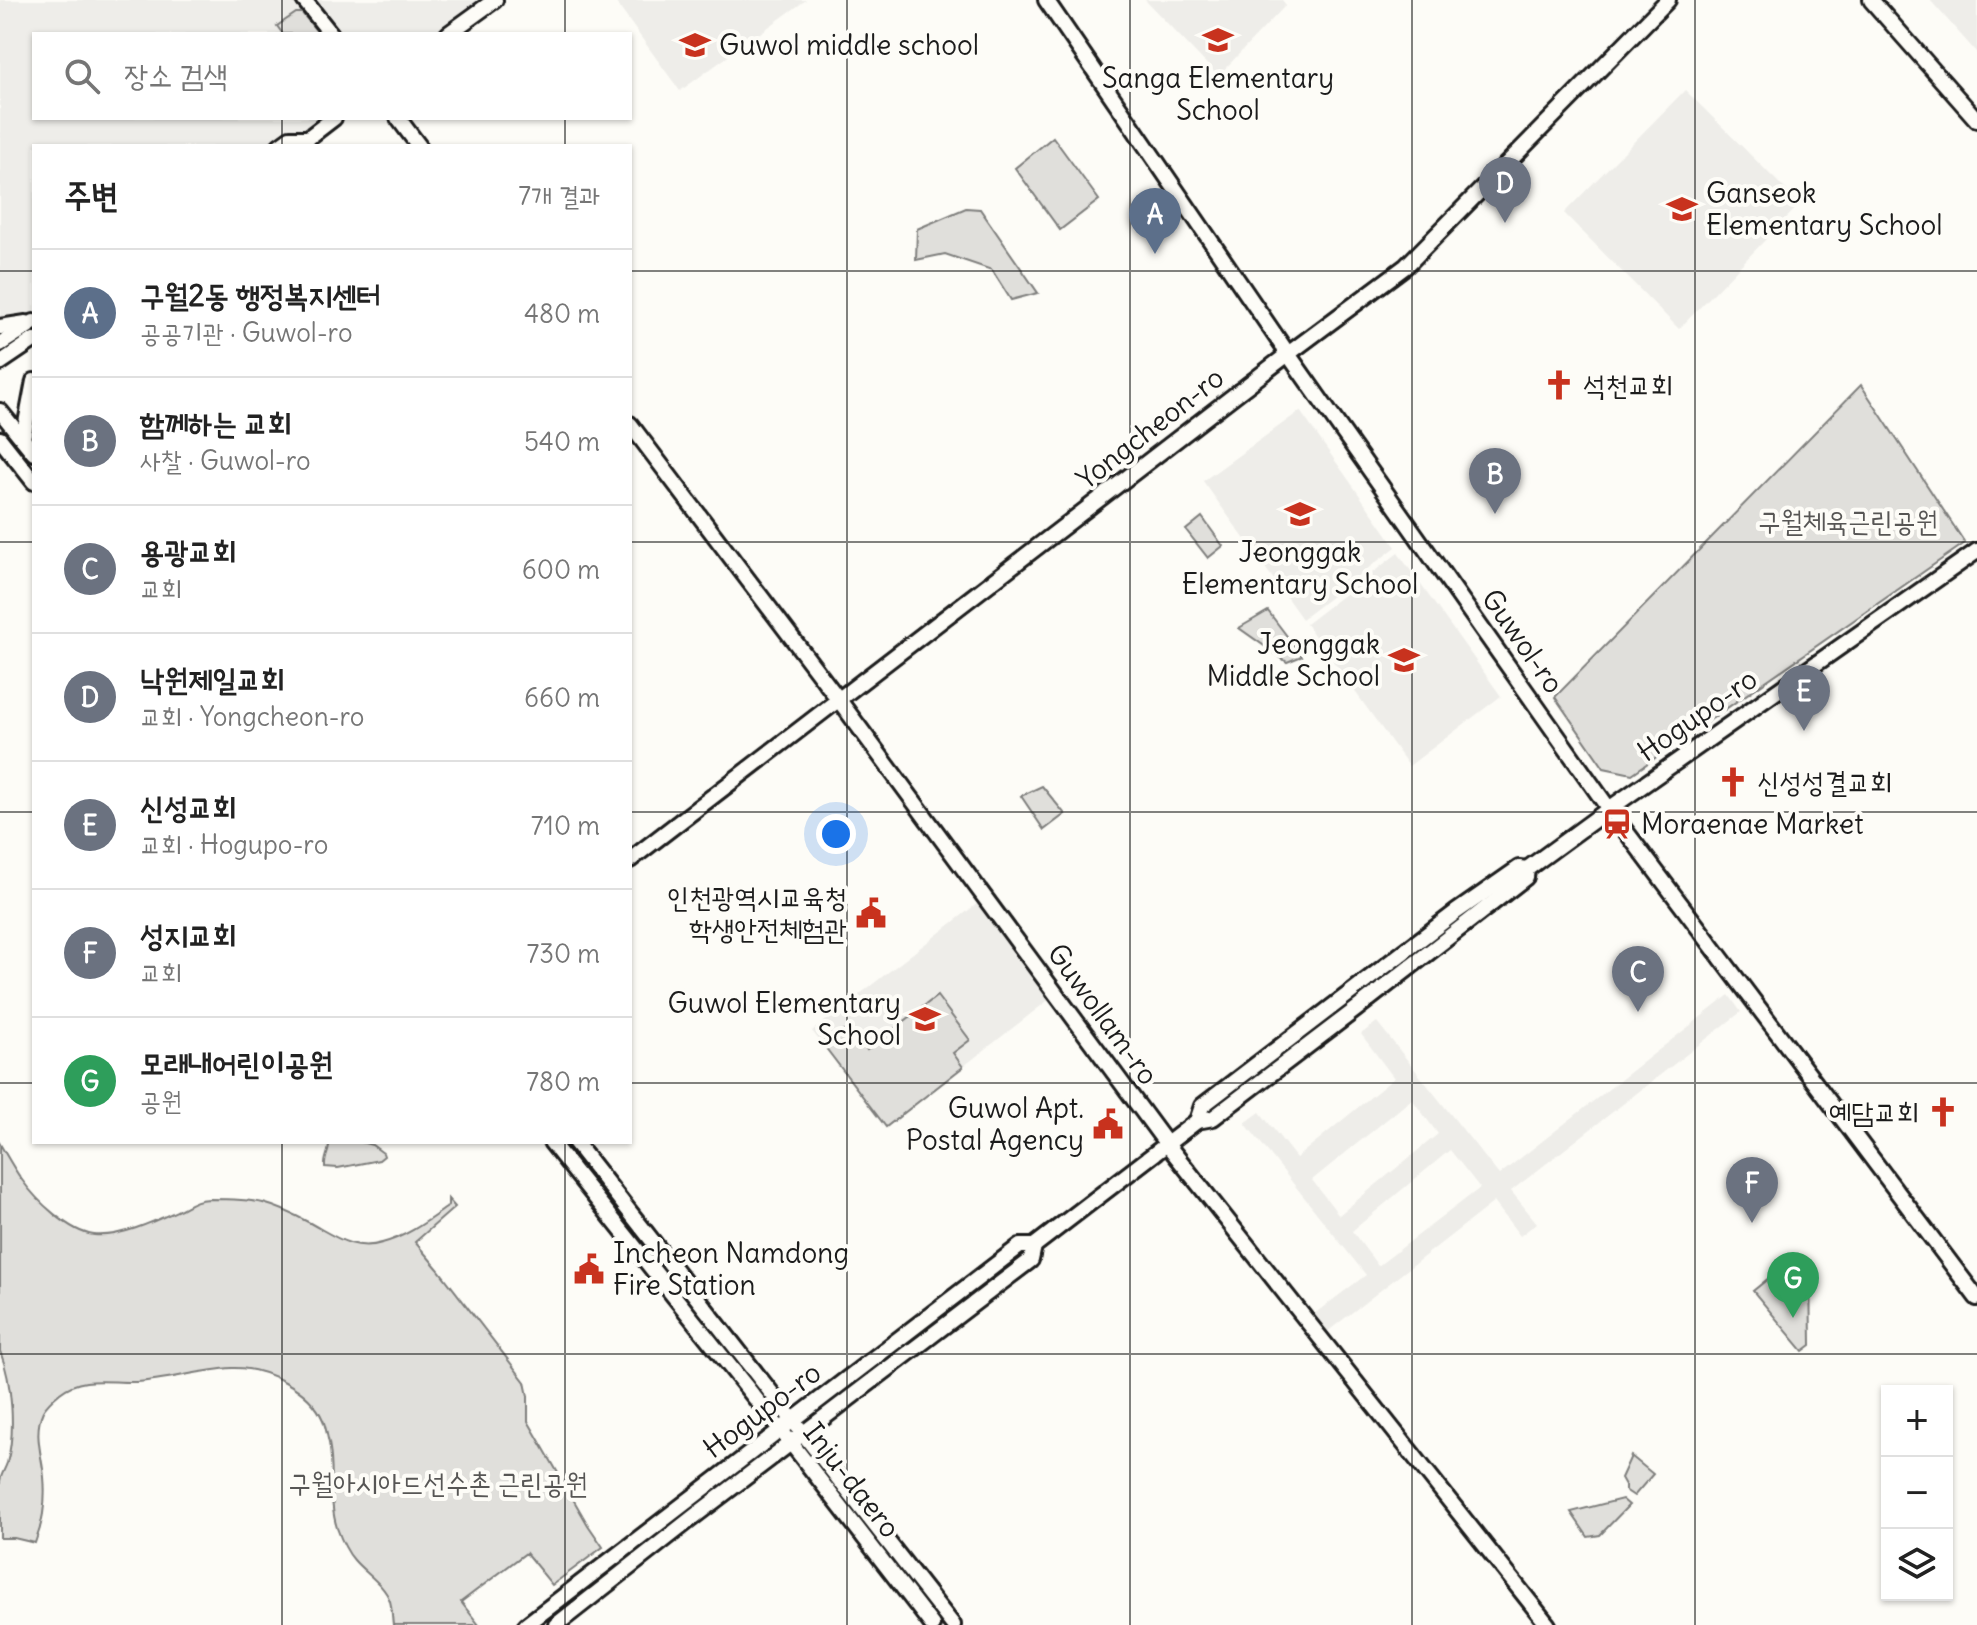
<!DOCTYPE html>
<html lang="ko">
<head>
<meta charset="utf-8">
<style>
	:root { --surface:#fff; --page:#f2f2f2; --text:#222; --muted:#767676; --line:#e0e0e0; --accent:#b45309 }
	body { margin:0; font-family:Delius,"Poor Story",sans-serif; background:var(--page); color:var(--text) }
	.controls { position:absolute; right:24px; bottom:24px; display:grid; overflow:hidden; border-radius:0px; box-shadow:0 2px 6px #0004 }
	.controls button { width:72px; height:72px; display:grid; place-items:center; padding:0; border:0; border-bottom:2px solid var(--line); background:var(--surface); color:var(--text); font:40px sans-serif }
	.you { position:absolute; left:836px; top:834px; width:28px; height:28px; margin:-20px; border:6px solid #fff; border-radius:50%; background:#1a73e8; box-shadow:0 0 0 12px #1a73e833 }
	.badge { display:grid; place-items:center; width:52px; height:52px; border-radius:50%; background:var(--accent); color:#fff; font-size:26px; font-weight:700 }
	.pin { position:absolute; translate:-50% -66px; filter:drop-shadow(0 2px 4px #0008) }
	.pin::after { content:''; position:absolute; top:42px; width:28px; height:24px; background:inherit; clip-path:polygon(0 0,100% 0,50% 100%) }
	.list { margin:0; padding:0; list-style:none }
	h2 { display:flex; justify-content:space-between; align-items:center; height:104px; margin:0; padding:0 32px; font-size:34px }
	h2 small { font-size:26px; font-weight:400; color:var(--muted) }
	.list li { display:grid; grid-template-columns:52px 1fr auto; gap:24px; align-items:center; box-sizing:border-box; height:128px; padding:0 32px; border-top:2px solid var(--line) }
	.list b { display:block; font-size:30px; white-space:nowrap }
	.list p { margin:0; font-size:26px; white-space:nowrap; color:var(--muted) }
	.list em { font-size:26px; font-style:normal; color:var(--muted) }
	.icon { flex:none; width:44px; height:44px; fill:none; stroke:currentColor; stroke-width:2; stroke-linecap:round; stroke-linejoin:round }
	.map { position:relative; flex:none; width:1977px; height:1625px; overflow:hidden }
	.search { position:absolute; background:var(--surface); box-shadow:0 2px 6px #0004; left:32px; top:32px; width:600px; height:88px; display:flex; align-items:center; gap:20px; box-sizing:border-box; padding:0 28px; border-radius:0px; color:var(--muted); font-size:30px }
	.panel { position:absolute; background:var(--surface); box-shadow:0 2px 6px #0004; left:32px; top:144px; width:600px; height:1000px; border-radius:0px }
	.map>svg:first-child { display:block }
	.built { fill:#eeede9; fill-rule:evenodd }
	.green { fill:#e0dfdb; stroke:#7e7e7c; stroke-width:2 }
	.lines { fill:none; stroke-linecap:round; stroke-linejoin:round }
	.secondary-casing { stroke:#1c1c1c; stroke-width:20 }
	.secondary { stroke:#fdfcf7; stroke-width:14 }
	.grid { fill:none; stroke:#1c1c1c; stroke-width:2; stroke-opacity:0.55 }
	.labels { text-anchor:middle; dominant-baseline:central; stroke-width:8; stroke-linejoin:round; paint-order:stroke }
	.poi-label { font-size:28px; fill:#1c1c1c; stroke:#fdfcf7; text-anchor:start }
	.street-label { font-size:28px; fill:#1c1c1c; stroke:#fdfcf7 }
	.park-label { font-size:28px; fill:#575655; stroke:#fdfcf7 }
</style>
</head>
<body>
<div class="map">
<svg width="1977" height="1625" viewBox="0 0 1977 1625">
	<rect width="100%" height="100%" fill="#fdfcf7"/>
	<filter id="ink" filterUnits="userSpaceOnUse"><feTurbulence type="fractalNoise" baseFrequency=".0125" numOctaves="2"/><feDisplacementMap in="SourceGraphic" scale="16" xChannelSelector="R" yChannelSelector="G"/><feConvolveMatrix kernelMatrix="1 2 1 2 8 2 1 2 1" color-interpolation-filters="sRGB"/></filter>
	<g filter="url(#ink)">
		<g class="built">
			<polygon points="0,0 492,0 444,34 34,34 34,118 323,118 283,146 34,146 34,320 0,343"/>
			<polygon points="614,0 806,0 680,91"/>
			<polygon points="1145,0 1282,0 1286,5 1218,76"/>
			<polygon points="1930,0 1977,0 1977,53"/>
			<polygon points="1685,90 1800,204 1679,329 1564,213"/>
			<polygon points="1300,411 1396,547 1302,619 1203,481"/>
			<polygon points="1398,553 1501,696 1409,766 1306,624"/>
			<polygon points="978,903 1051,998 886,1127 812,1031"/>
			<path d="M1729,995L1741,1012L1511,1191L1537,1223L1520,1236L1494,1202L1327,1332L1314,1314L1366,1275L1245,1123L1260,1112L1296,1158L1394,1078L1361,1034L1377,1022L1499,1175ZM1412,1099L1438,1134L1339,1215L1312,1180ZM1450,1150L1480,1188L1378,1266L1352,1231Z"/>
		</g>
		<g class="green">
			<polygon points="296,13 302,13 319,34 283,34 277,26"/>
			<polygon points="1053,137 1099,200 1060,230 1015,168"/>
			<polygon points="966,208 980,209 1038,293 1011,300 992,270 945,254 916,260 917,229"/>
			<polygon points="1861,385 1965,543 1632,774 1604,768 1555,697"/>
			<polygon points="1202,517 1223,546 1208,558 1186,530"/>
			<polygon points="1268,611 1302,656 1287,662 1239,628"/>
			<polygon points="1042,786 1065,814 1044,830 1021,796"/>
			<polygon points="937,996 970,1040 953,1053 963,1067 886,1127 822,1043 838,1032 852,1030 867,1050"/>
			<path d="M329,1142H361L372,1145L383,1153L384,1156L379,1160L338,1168L325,1167C324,1157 330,1152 329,1142Z"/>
			<path d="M0,1144C7,1156 14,1169 22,1180C36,1200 69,1232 94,1235C120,1238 157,1220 181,1209C193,1203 195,1200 209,1199C227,1199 246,1199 263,1203C278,1207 295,1215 308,1222C333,1235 353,1252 382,1243C406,1237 426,1222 446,1208L448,1205V1199L455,1207L415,1242L438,1269L525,1382L528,1396V1421L588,1525L603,1547L552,1585L526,1553L461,1602L479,1625H393C392,1617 392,1609 390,1601C384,1584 365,1573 354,1560C346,1551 341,1539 337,1528C328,1500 335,1471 329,1443C327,1436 326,1427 323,1420C310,1389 265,1367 232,1368C200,1370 168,1380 136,1382C109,1383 82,1375 60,1393C54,1398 47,1404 43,1411C33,1433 42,1455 44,1477C46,1499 43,1523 35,1543L14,1538H0C0,1521 0,1497 0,1481C1,1475 5,1469 7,1463C16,1431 12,1382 0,1351Z"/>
			<polygon points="1797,1255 1810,1270 1811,1345 1803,1351 1753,1291"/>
			<polygon points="1631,1456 1653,1474 1634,1496 1625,1490 1625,1485 1621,1478"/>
			<polygon points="1622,1499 1629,1505 1600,1535 1588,1537 1571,1512"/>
		</g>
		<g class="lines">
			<g class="secondary-casing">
				<g id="secondary">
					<polyline points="304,0 331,34"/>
					<polyline points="1046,0 1288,354 1609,809 1977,1298"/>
					<polyline points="1871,0 1977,120"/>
					<polyline points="448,34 495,0"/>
					<polyline points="398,118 419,146"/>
					<polyline points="279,146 290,138 308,138"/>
					<polyline points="304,146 308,138 334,118"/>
					<polyline points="0,327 26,323"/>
					<polyline points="0,344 34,322"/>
					<polyline points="0,363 34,340"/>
					<polyline points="0,411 34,453"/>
					<polyline points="630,424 839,700 1166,1143 1548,1625"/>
					<polyline points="0,439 34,482"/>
					<polyline points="23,439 34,381"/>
					<polyline points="630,860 1288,354 1406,266 1668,0"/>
					<polyline points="1197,1121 1202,1106 1456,912 1519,868 1527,869"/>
					<polyline points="551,1142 791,1443 932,1625"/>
					<polyline points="575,1142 953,1625"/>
					<polyline points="526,1625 1020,1246 1034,1246 1197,1121 1213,1118 1355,1010 1526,877 1527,869 1609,809 1977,551"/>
					<polyline points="556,1625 696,1515 1031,1260 1034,1246"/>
				</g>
			</g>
			<use href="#secondary" class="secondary"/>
		</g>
	</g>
	<path class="grid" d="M282,0V34M565,0V34M847,0V1625M1130,0V1625M1412,0V1625M1695,0V1625M282,118V146M565,118V146M0,271H34M630,271H1977M0,542H34M630,542H1977M0,812H34M630,812H1977M0,1083H34M630,1083H1977M282,1142V1625M565,1142V1625M0,1354H1977"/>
	<defs>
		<g id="school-bare" transform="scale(2.4)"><path d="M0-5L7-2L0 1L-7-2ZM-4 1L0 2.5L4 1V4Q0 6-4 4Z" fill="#c8321e" stroke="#fdfcf7" stroke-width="2.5" paint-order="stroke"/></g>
		<g id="church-bare" transform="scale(2.4)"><path d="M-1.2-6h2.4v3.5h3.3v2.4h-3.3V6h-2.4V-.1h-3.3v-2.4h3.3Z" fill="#c8321e" stroke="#fdfcf7" stroke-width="2.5" paint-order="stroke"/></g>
		<g id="station-bare" transform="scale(2.4)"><path d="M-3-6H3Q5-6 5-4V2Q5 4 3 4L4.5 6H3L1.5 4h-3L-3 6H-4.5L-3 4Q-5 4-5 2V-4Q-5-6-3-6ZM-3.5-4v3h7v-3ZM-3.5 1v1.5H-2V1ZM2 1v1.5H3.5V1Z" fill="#c8321e" stroke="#fdfcf7" stroke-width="2.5" paint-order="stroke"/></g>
		<g id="civic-bare" transform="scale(2.4)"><path d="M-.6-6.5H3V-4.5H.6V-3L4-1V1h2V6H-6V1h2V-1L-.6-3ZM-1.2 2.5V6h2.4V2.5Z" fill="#c8321e" stroke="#fdfcf7" stroke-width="2.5" paint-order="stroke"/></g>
	</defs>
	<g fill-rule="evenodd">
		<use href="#school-bare" x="1218" y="40"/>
		<use href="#school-bare" x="695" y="45"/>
		<use href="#school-bare" x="1682" y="209"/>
		<use href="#church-bare" x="1559" y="385"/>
		<use href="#school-bare" x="1300" y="514"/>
		<use href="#school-bare" x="1404" y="660"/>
		<use href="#church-bare" x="1733" y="782"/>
		<use href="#station-bare" x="1617" y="824"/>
		<use href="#civic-bare" x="871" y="913"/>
		<use href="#school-bare" x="925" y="1019"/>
		<use href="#church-bare" x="1943" y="1112"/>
		<use href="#civic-bare" x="1108" y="1124"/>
		<use href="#civic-bare" x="589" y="1269"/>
	</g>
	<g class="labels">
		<g class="poi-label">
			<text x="719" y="45">Guwol middle school</text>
			<text x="1218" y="78" text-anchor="middle">Sanga Elementary<tspan x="1218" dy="32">School</tspan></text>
			<text x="1706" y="193">Ganseok<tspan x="1706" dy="32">Elementary School</tspan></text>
			<text x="1583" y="385">석천교회</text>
			<text x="1300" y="552" text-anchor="middle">Jeonggak<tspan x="1300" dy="32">Elementary School</tspan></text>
			<text x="1380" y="644" text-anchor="end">Jeonggak<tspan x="1380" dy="32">Middle School</tspan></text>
			<text x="1757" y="782">신성성결교회</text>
			<text x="1641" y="824">Moraenae Market</text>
			<text x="847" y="897" text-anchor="end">인천광역시교육청<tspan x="847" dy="32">학생안전체험관</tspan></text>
			<text x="901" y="1003" text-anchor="end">Guwol Elementary<tspan x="901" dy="32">School</tspan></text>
			<text x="1084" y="1108" text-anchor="end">Guwol Apt.<tspan x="1084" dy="32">Postal Agency</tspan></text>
			<text x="1919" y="1112" text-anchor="end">예담교회</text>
			<text x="613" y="1253">Incheon Namdong<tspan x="613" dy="32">Fire Station</tspan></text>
		</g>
		<g class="street-label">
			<text transform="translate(1150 428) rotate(-38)">Yongcheon-ro</text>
			<text transform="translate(1523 641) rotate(55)">Guwol-ro</text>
			<text transform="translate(1697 715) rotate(-35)">Hogupo-ro</text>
			<text transform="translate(1103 1014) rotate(54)">Guwollam-ro</text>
			<text transform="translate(762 1410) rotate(-37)">Hogupo-ro</text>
			<text transform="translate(852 1480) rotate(52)">Inju-daero</text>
		</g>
		<g class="park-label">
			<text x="1848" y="521">구월체육근린공원</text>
			<text x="438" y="1483">구월아시아드선수촌 근린공원</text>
		</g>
	</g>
</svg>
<div class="controls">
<button>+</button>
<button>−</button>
<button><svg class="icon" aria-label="layers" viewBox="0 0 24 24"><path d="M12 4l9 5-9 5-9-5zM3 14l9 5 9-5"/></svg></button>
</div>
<div class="you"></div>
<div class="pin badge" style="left:1155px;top:254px;background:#5c6f8a">A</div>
<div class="pin badge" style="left:1495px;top:514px;background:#6b7280">B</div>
<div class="pin badge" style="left:1638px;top:1012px;background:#6b7280">C</div>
<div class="pin badge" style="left:1505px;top:223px;background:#6b7280">D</div>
<div class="pin badge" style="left:1804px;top:731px;background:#6b7280">E</div>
<div class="pin badge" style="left:1752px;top:1223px;background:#6b7280">F</div>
<div class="pin badge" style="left:1793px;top:1318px;background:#2e9e5b">G</div>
<div class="search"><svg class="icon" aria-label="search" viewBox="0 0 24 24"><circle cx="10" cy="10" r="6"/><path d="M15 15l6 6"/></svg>장소 검색</div>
<section class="panel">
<h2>주변<small>7개 결과</small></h2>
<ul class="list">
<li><span class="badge" style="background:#5c6f8a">A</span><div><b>구월2동 행정복지센터</b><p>공공기관 · Guwol-ro</p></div><em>480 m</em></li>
<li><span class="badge" style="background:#6b7280">B</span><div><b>함께하는 교회</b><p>사찰 · Guwol-ro</p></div><em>540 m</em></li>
<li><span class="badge" style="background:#6b7280">C</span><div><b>용광교회</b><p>교회</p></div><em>600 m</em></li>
<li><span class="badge" style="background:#6b7280">D</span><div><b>낙원제일교회</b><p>교회 · Yongcheon-ro</p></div><em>660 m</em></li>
<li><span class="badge" style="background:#6b7280">E</span><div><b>신성교회</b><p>교회 · Hogupo-ro</p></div><em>710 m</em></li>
<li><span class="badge" style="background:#6b7280">F</span><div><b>성지교회</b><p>교회</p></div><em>730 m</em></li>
<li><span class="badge" style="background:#2e9e5b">G</span><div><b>모래내어린이공원</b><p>공원</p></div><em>780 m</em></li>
</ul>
</section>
</div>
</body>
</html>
